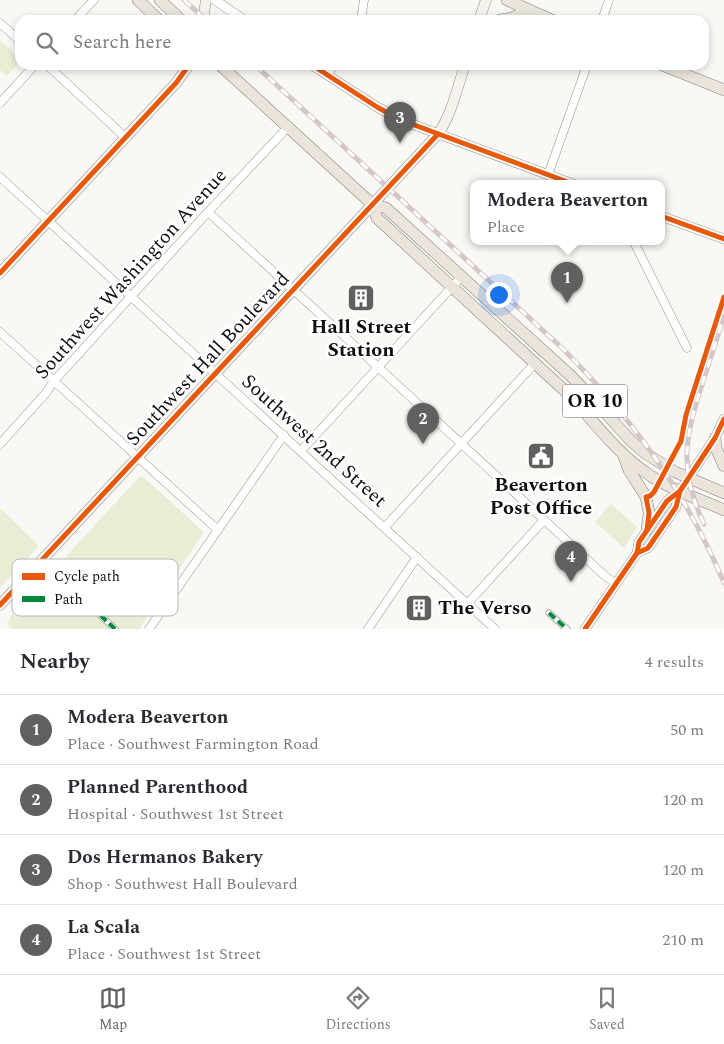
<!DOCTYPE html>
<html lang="en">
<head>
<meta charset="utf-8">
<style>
	:root { --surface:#fff; --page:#f2f2f3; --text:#2b2b33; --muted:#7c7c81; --line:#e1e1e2; --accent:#61605e }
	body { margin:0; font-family:Spectral,serif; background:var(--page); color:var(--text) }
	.you { position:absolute; left:498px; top:294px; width:18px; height:18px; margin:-12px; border:4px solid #fff; border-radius:50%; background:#1a73e8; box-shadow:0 0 0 8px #1a73e833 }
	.badge { display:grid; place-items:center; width:32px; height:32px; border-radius:50%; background:var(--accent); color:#fff; font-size:16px; font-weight:700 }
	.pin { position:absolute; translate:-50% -41px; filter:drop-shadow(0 1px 2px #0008) }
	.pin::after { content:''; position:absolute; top:26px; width:18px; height:15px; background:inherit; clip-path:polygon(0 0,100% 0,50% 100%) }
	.popup { position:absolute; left:470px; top:180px; width:195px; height:65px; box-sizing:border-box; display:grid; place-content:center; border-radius:10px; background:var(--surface); filter:drop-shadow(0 1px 4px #0005); font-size:16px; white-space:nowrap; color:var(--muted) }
	.popup b { font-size:19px; color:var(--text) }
	.popup::after { content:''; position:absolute; left:50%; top:100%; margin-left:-10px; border:10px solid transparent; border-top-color:var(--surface) }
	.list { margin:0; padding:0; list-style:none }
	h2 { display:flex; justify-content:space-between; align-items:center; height:65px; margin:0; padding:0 20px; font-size:21px }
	h2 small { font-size:16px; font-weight:400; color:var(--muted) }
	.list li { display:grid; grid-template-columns:32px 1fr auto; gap:15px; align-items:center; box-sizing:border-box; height:70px; padding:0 20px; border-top:1px solid var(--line) }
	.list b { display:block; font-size:19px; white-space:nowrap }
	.list p { margin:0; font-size:16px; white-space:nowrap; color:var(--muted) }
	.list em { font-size:16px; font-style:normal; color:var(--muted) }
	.icon { flex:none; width:28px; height:28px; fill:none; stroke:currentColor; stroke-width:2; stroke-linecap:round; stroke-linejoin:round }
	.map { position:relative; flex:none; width:724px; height:629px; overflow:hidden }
	.search { position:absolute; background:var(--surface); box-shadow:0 2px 8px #0003; left:15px; right:15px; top:15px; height:55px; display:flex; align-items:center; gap:12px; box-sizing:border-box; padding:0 18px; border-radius:15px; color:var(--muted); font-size:19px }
	.sheet { height:345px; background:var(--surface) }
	nav { display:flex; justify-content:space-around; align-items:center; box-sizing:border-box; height:70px; border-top:1px solid var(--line); background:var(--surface); font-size:14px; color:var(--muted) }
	nav a { display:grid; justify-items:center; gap:2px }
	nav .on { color:var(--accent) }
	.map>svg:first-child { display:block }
	.green { fill:#e7eed5 }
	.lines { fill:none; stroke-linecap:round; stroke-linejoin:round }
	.pedestrian-casing { stroke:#949392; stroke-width:7 }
	.minor-casing { stroke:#949392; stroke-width:9 }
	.tertiary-casing { stroke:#949392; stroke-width:10 }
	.secondary-casing { stroke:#8b8a88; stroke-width:11 }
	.primary-casing { stroke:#82817f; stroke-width:12 }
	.pedestrian { stroke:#fefefd; stroke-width:5.5 }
	.minor { stroke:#fefefd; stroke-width:8 }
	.tertiary { stroke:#fefefd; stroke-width:9 }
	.secondary { stroke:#f4f2eb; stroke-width:10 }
	.primary { stroke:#ebe4da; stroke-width:11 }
	.rail-casing { stroke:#d5c7c8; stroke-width:5 }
	.rail { stroke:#fff; stroke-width:3; stroke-dasharray:9; stroke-linecap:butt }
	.quiet { stroke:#00873e; stroke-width:4; stroke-dasharray:8 4; stroke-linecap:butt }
	.cycleway-casing { stroke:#fff; stroke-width:8 }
	.cycleway { stroke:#e8590c; stroke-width:5 }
	.labels { text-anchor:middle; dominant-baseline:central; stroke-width:5; stroke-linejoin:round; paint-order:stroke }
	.shield { fill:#fff; stroke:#565656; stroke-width:1 }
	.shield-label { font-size:19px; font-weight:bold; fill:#0e0e0e }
	.street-label { font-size:20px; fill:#0e0e0e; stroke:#fff }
	.poi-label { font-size:20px; font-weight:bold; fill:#0e0e0e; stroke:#fff }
	.key { fill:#fff; stroke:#b7b7b7; stroke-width:1 }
	.key-label { font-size:14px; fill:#0e0e0e }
</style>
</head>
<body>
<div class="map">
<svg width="724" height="629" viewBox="0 0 724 629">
	<rect width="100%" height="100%" fill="#faf8f4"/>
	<g class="green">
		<polygon points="0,40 20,58 20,62 7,76 0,70"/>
		<polygon points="141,475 204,532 139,629 10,629 8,623 11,616"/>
		<polygon points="611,504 637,527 624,548 595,522"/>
		<polygon points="0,508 39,546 0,588"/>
	</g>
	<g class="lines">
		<g class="pedestrian-casing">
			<g id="pedestrian">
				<polyline points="48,566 115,629"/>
				<polyline points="549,613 567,629"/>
			</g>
		</g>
		<g class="minor-casing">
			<g id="minor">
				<polyline points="75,20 94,0"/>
				<polyline points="361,20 364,0"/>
				<polyline points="602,20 609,0"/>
				<polyline points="0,23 20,41"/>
				<polyline points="47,65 125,137"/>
				<polyline points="327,75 334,65"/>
				<polyline points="0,103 35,65"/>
				<polyline points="548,175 587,65"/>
				<polyline points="0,177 495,629"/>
				<polyline points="208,212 378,367 604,575 616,584"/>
				<polyline points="634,242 687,348"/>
				<polyline points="0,332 218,530"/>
				<polyline points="0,444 46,393 54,381 208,212 288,127"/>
				<polyline points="301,451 462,276"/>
				<polyline points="385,527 535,363"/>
				<polyline points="468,603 544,520"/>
				<polyline points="149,629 284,435"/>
				<polyline points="368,629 417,557"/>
			</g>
		</g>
		<g class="tertiary-casing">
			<g id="tertiary">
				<polyline points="215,0 244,20"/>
				<polyline points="312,65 377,107 401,120 573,184"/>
				<polyline points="661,216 724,239"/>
				<polyline points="637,553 648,548 676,507 680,491 715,438 724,419"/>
				<polyline points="585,629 637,553 639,542 667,501 680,491"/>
			</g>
		</g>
		<g class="secondary-casing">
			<g id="secondary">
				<polyline points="203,20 206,0"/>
				<polyline points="479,20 486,0"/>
				<polyline points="0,273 176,83 189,65"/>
				<path d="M0,605L438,134C452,114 457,88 465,65"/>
			</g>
		</g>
		<g class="primary-casing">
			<g id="primary">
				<polyline points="138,0 159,20"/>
				<polyline points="160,0 181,20"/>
				<polyline points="507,0 552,20"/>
				<polyline points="500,20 512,18 527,10"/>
				<polyline points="220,65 372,204 386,208 571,376 592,398 631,441 645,453 675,472 724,493"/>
				<polyline points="662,65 724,90"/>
				<path d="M372,204L377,218L564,390C593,419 615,453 651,476C673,491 700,499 724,510"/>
				<polyline points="715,438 716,448 724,466"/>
				<polyline points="624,457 629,470 646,497 649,513 647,530"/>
			</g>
		</g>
		<use href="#pedestrian" class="pedestrian"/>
		<use href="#minor" class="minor"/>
		<use href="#tertiary" class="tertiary"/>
		<use href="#secondary" class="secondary"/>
		<use href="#primary" class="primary"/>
		<g class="rail-casing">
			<g id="rail">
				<polyline points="184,0 206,20"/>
				<path d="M255,65L562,348C632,418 686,492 724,583"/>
				<path d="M704,524C678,469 685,437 703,382C710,360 717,338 724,316"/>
			</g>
		</g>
		<use href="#rail" class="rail"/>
		<g class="quiet">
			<polyline points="48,566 115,629"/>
			<polyline points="549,613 567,629"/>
		</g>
		<g class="cycleway-casing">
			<g id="cycleway">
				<polyline points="312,65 377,107 401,120 573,184"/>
				<polyline points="661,216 724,239"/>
				<polyline points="0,273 176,83 189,65"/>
				<polyline points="647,530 649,513 646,497 650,496 654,492 681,441 686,415 724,297"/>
				<polyline points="637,553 648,548 676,507 680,491 715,438 724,419"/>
				<polyline points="0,605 438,134"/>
				<polyline points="585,629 637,553 639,542 667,501 680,491"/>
			</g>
		</g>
		<use href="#cycleway" class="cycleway"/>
	</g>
	<defs>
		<g id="building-square" transform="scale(1.4375)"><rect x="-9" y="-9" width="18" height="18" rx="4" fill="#61605e" stroke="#fff"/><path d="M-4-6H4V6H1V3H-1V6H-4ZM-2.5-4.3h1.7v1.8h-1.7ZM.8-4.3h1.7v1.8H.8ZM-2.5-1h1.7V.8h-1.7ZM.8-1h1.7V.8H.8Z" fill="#fff"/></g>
		<g id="civic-square" transform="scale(1.4375)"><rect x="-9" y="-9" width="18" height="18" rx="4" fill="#61605e" stroke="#fff"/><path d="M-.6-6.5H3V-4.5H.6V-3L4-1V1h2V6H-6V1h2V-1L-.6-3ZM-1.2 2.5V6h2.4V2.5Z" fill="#fff"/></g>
	</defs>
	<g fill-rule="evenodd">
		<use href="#building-square" x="361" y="298"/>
		<use href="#civic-square" x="541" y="456"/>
		<use href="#building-square" x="419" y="608"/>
	</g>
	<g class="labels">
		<rect class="shield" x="562.5" y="384.5" width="65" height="33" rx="4"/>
		<g class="shield-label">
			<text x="595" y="401">OR 10</text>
		</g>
		<g class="street-label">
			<text transform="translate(131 274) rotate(-48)">Southwest Washington Avenue</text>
			<text transform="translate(208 359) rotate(-47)">Southwest Hall Boulevard</text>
			<text transform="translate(314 441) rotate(42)">Southwest 2nd Street</text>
		</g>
		<g class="poi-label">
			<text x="361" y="327">Hall Street<tspan x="361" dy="23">Station</tspan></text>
			<text x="541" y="485">Beaverton<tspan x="541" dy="23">Post Office</tspan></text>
			<text x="438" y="608" text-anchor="start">The Verso</text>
		</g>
	</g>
	<rect x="12" y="559" width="166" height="57" rx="8" class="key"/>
	<rect x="22" y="573" width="23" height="7" fill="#e8590c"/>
	<rect x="22" y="596" width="23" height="6" fill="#00873e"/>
	<g class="key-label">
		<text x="54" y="581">Cycle path</text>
		<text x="54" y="604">Path</text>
	</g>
</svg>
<div class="you"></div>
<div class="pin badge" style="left:567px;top:303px">1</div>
<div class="popup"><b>Modera Beaverton</b>Place</div>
<div class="pin badge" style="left:423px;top:444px">2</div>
<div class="pin badge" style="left:400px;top:143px">3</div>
<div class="pin badge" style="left:571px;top:582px">4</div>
<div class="search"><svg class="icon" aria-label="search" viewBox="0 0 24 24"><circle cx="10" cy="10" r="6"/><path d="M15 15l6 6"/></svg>Search here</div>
</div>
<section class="sheet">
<h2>Nearby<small>4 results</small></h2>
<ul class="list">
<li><span class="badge">1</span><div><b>Modera Beaverton</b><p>Place · Southwest Farmington Road</p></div><em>50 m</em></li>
<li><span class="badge">2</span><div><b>Planned Parenthood</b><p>Hospital · Southwest 1st Street</p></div><em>120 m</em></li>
<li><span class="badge">3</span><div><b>Dos Hermanos Bakery</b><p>Shop · Southwest Hall Boulevard</p></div><em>120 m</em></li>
<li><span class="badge">4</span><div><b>La Scala</b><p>Place · Southwest 1st Street</p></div><em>210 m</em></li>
</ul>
</section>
<nav>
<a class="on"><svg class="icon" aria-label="map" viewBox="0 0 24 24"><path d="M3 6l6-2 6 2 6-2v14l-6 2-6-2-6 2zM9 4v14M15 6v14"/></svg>Map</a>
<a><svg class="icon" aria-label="directions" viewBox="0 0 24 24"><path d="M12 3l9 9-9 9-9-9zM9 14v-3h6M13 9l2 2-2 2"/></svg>Directions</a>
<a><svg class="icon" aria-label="saved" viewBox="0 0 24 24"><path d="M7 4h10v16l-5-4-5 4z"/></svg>Saved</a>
</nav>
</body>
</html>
